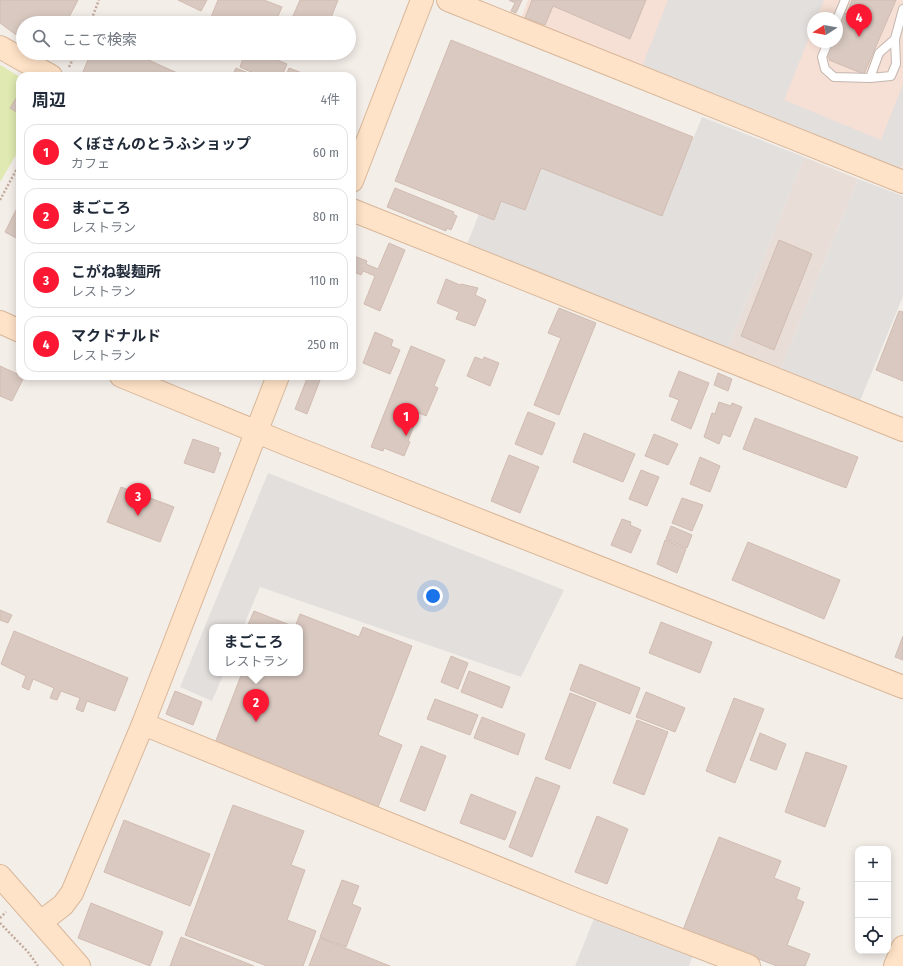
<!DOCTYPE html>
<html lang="ja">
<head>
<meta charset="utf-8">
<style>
	:root { --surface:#fff; --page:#f6f6f7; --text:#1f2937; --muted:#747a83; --line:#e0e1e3; --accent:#fc1833 }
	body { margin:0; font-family:"Fira Sans Condensed","Noto Sans JP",sans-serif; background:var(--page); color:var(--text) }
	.controls { position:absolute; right:12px; bottom:12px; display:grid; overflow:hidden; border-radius:8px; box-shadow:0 2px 10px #0003 }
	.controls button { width:36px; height:36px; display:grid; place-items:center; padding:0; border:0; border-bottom:1px solid var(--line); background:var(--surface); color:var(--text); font:20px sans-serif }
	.compass { position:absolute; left:807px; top:12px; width:36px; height:36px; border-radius:50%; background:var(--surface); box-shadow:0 2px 10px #0003; rotate:259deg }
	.you { position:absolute; left:433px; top:596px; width:14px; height:14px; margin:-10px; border:3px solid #fff; border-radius:50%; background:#1a73e8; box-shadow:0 0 0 6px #1a73e833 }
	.badge { display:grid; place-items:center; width:26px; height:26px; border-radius:50%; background:var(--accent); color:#fff; font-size:13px; font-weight:700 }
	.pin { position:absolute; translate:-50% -33px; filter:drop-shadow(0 1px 2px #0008) }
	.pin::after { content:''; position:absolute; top:21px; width:14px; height:12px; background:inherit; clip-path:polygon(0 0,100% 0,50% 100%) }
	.popup { position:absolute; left:209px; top:624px; width:94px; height:52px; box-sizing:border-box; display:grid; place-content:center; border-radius:8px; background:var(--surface); filter:drop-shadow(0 1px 3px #0005); font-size:13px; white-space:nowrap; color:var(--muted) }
	.popup b { font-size:15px; color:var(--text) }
	.popup::after { content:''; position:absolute; left:50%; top:100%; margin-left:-8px; border:8px solid transparent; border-top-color:var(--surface) }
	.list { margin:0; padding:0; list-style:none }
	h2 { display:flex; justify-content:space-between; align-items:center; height:52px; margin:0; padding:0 16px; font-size:17px }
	h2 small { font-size:13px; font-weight:400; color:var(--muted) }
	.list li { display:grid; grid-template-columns:26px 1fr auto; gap:12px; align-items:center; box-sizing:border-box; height:56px; margin:0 8px 8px; padding:0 8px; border:1px solid var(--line); border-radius:12px }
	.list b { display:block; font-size:15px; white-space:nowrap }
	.list p { margin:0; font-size:13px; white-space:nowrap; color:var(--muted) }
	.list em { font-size:13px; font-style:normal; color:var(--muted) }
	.icon { flex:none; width:22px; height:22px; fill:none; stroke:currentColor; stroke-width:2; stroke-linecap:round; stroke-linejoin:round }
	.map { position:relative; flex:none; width:903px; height:966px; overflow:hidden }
	.search { position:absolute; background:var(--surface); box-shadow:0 2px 10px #0003; left:16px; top:16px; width:340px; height:44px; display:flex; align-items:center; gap:10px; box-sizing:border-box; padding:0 14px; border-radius:22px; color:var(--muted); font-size:15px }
	.panel { position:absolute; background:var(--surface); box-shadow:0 2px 10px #0003; left:16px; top:72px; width:340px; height:308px; border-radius:12px }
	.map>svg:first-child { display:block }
	.residential { fill:#e8ded7 }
	.commercial { fill:#f6dfd4; fill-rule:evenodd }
	.green { fill:#dfe9b1 }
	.parking { fill:#e3dfdd }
	.building { fill:#d9c9c1; stroke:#d1bcb1 }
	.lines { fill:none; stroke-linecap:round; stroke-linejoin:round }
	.lane-casing { stroke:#c3b6ae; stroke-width:10 }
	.secondary-casing { stroke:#d8b79a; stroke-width:24 }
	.path { stroke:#c2aa9c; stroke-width:2.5; stroke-dasharray:2 2; stroke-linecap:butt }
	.lane { stroke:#fff; stroke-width:8 }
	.secondary { stroke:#ffe3c8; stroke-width:22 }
</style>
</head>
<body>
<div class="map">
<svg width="903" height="966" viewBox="0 0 903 966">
	<rect width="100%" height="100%" fill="#f4eee9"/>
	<polygon class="residential" points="804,157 858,179 781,369 727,349"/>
	<path class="commercial" d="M528,0H903V171L521,19ZM813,18H837V42H813Z"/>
	<polygon class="green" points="0,65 20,77 20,148 0,182"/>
	<g class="parking">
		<polygon points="668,0 824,0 817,18 813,18 813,28 784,100 881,140 903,84 903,162 900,170 642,67"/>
		<polygon points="702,117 804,157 727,349 467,244 479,214 494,220 501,201 525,210 541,168 662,216"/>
		<polygon points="858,179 903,196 903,296 860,401 781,369"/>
		<polygon points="268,473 564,590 521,677 260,587 243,627 212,627 212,673 224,673 212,701 180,687"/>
		<polygon points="595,916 693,955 689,966 575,966"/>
	</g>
	<g class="building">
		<polygon points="0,0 78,0 66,23 23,23 23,40 0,23"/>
		<polygon points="178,0 207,0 201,11"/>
		<polygon points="218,0 264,0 282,7 275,23 225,23 211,17"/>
		<polygon points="300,0 338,0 329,23 290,23"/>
		<polygon points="509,0 522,0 516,13 511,11 515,3"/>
		<polygon points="532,0 646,0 630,39 553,6 545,25 525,18"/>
		<polygon points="852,0 896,0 864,74 829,60 830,58 823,55 828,43 834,46 837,42 842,27 837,25 837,20 841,12 847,14"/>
		<polygon points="451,40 693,137 662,216 541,168 525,210 501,201 494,220 395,181"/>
		<polygon points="91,53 133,53 184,76 87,76 82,74"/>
		<polygon points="245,53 261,53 287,64 282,76 260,76 240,67"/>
		<polygon points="236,68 255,76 232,76"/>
		<polygon points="289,68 310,76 286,76"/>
		<polygon points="17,97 20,99 20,114 10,108"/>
		<polygon points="395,188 454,212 453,214 457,216 451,230 447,228 446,231 387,207"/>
		<polygon points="20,202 20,240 5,232"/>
		<polygon points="779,240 812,254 774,350 741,336"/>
		<polygon points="389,243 405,250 380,311 364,304 375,276 363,271 361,275 352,271 352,262 354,256 367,261 366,264 378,269"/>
		<polygon points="446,279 460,285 461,284 478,288 475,295 486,300 475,326 456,319 459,312 437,303"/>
		<polygon points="559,308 596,323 559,415 534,405 561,338 548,333"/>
		<polygon points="899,311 903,312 903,381 876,370"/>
		<polygon points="375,332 393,340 391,346 400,350 390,374 363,363"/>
		<polygon points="411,346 445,360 434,386 438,388 426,416 419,413 408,441 410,442 404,456 384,448 383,451 371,447"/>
		<polygon points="475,357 483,360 484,357 499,363 490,386 467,376"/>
		<polygon points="0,366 24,377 12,401 0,396"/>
		<polygon points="679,371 709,383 691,429 671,420 679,400 669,396"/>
		<polygon points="718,373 732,379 728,391 714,385"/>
		<polygon points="308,376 320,380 307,414 295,409"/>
		<polygon points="719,402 731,406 732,403 742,407 730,437 723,434 719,444 704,437 712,413 715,414"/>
		<polygon points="528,412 555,423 542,455 515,444"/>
		<polygon points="755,418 858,457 846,488 743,449"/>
		<polygon points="584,433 635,454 623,482 573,462"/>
		<polygon points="654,434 678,444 668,465 645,456"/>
		<polygon points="193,439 219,448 218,452 221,453 214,473 184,463"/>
		<polygon points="509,455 539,467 520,513 491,501"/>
		<polygon points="700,457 720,466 710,492 690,484"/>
		<polygon points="641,470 659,477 647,506 629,499"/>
		<polygon points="121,487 174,507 160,542 107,522"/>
		<polygon points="682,498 703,505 692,531 672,523"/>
		<polygon points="622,519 631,522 630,525 641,530 631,553 611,545"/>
		<polygon points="671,526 692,535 687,548 666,539"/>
		<polygon points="665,540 686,549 677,573 657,564"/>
		<polygon points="748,542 840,580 824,619 732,580"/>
		<polygon points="0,610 12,615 8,623 0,620"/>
		<polygon points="254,611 295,627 247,627"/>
		<polygon points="300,614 359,637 363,627 412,646 378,735 402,745 378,807 215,743 242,673 300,673 300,627 295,627"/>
		<polygon points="661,622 712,642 700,673 649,653"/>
		<polygon points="14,631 128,678 115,711 87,701 83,712 76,709 80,698 61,691 57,700 50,698 54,688 33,679 29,690 22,687 26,676 1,664"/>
		<polygon points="903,636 903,660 895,657"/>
		<polygon points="451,656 468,663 458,689 441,682"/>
		<polygon points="580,664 640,688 630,714 570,690"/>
		<polygon points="469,671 510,687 502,708 461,692"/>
		<polygon points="175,691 202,702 193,725 166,714"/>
		<polygon points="646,692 685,708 675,732 636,717"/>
		<polygon points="570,693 596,703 570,769 545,759"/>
		<polygon points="734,698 764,709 735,783 706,771"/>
		<polygon points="435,699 478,715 470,735 427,719"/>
		<polygon points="482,717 525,734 518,755 474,738"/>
		<polygon points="637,720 668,732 644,795 613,783"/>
		<polygon points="760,733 786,744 776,770 750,760"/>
		<polygon points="421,746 446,756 425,811 400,801"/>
		<polygon points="806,752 847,766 825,827 785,812"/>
		<polygon points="536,777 560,786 532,857 509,847"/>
		<polygon points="471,794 516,812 505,840 460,823"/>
		<polygon points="233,805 304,831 291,865 305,870 287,920 316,931 303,966 267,966 185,935"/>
		<polygon points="597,816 628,829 607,884 575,872"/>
		<polygon points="124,820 210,854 190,906 104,872"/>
		<polygon points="719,837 781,861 774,878 800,888 796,899 804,902 787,945 810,954 805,966 777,966 683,930"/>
		<polygon points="342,880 359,886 352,904 361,908 346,947 320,937"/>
		<polygon points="91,903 163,932 150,966 78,938"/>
		<polygon points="181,937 254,966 170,966"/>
		<polygon points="320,938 390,966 309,966"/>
	</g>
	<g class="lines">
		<g class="lane-casing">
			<g id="lane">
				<polyline points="837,19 845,0"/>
				<polyline points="828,42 822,57 825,69 834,77 870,78 879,53 895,39 903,9"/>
				<polyline points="870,78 891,76 896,64 895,39"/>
			</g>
		</g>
		<g class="secondary-casing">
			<g id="secondary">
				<polyline points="448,0 903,182"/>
				<polyline points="0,47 51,76"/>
				<polyline points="352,181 422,0"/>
				<polyline points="352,210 903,430"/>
				<polyline points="0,322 20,331"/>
				<polyline points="121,376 291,446 903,687"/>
				<polyline points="143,724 582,902 749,966"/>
				<polyline points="0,876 79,966"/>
				<polyline points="41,922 63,905 72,893 143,724 278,376"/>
				<polyline points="895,966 903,947"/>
			</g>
		</g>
		<g class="path">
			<polyline points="90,23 99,0"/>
			<polyline points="69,67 76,53"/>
			<polyline points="0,200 20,163"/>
			<polyline points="0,918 6,912"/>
			<polyline points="0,923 28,952 38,966"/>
		</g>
		<use href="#lane" class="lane"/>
		<use href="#secondary" class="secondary"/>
	</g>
</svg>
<div class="controls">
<button>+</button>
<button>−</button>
<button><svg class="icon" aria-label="locate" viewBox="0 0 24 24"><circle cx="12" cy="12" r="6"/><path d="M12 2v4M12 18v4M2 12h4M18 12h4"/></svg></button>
</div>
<svg class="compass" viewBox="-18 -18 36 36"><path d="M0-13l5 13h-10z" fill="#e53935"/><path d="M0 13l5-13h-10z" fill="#747a83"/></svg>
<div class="you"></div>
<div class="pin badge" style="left:406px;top:436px">1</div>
<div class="pin badge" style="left:256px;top:722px">2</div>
<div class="popup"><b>まごころ</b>レストラン</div>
<div class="pin badge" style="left:138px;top:516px">3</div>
<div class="pin badge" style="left:859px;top:37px">4</div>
<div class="search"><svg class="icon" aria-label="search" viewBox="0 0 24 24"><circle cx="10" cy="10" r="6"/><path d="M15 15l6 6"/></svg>ここで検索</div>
<section class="panel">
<h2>周辺<small>4件</small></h2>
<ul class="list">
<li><span class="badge">1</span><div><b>くぼさんのとうふショップ</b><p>カフェ</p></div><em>60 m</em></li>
<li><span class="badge">2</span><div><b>まごころ</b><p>レストラン</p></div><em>80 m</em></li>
<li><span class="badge">3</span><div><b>こがね製麺所</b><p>レストラン</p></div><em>110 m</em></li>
<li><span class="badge">4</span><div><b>マクドナルド</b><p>レストラン</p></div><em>250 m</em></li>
</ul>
</section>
</div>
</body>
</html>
